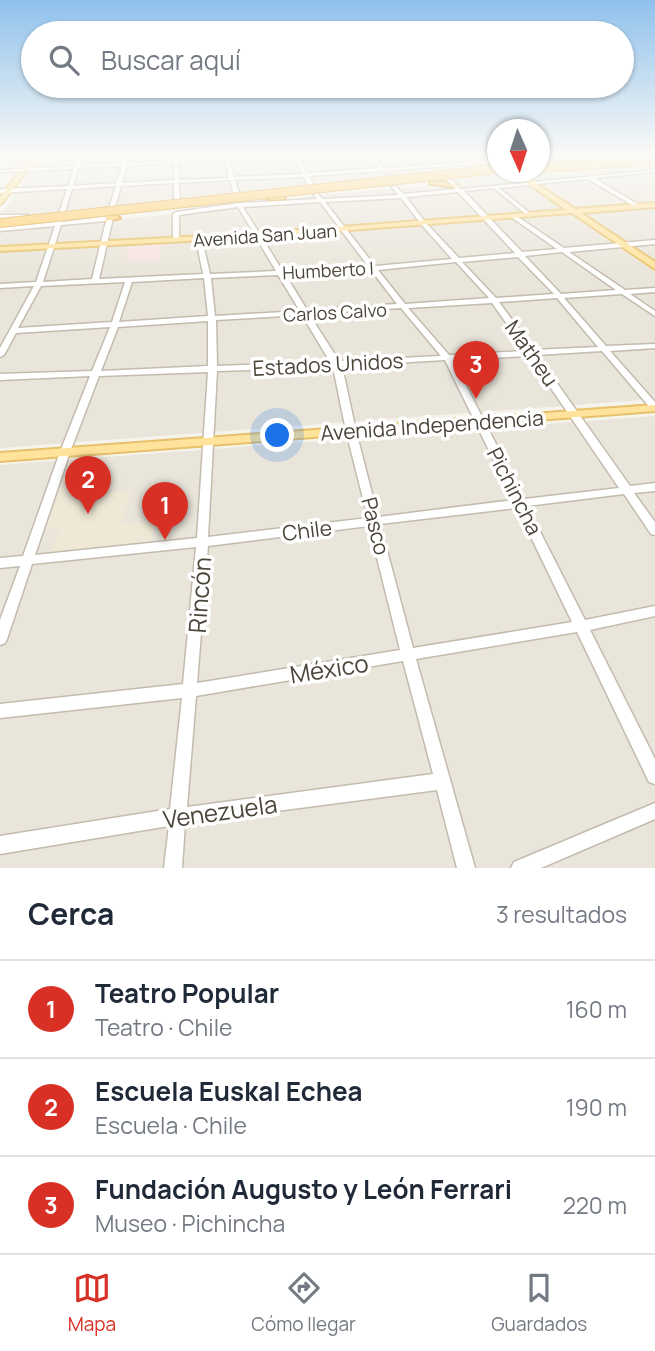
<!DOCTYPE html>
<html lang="es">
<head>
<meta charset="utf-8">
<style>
	:root { --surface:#fff; --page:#f6f6f7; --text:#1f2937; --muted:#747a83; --line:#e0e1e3; --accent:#d93025 }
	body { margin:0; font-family:Manrope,sans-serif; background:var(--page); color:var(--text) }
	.compass { position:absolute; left:487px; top:119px; width:63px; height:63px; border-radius:50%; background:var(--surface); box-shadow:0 2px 5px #0004; rotate:177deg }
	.you { position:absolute; left:278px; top:436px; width:24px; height:24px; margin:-18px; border:5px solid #fff; border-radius:50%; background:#1a73e8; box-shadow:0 0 0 10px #1a73e833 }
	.badge { display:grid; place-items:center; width:46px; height:46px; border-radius:50%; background:var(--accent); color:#fff; font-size:23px; font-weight:700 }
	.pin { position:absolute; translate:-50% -58px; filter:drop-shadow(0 2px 4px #0008) }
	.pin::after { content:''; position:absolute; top:37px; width:24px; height:21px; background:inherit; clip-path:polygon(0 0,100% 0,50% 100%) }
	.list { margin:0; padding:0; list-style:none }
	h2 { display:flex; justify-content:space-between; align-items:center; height:91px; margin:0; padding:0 28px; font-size:30px }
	h2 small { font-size:23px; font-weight:400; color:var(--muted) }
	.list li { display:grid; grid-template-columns:46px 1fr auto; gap:21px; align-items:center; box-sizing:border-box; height:98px; padding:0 28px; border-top:2px solid var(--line) }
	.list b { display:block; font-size:26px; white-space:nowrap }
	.list p { margin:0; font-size:23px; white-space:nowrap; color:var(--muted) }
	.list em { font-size:23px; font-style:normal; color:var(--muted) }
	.icon { flex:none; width:38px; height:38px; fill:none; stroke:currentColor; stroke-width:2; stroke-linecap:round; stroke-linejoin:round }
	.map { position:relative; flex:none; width:655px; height:868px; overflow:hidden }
	.search { position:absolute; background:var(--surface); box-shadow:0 2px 5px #0004; left:21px; right:21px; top:21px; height:77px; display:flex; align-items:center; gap:18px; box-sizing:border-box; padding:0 24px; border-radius:38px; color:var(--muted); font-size:26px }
	.sheet { height:385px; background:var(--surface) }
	nav { display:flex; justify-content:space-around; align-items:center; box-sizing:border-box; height:98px; border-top:2px solid var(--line); background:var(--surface); font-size:19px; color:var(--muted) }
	nav a { display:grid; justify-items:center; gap:4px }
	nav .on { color:var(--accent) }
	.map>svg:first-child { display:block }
	.residential { fill:#eae5da }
	.education { fill:#efe8d6 }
	.medical { fill:#f6e3e0 }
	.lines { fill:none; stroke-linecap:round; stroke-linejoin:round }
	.minor-casing { stroke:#c2bbae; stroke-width:3 }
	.major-casing { stroke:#e6c16a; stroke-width:4 }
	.highway-casing { stroke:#e0a43c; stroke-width:4 }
	.minor { fill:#fff; fill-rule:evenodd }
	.major { fill:#ffe39c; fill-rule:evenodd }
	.highway { fill:#ffcf6e; fill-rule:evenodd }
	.highway-bridge-casing { stroke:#e0a43c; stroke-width:10; stroke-linecap:butt }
	.highway-bridge { stroke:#ffcf6e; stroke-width:8 }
	.labels { text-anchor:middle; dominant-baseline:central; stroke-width:7; stroke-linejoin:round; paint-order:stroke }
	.far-street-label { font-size:18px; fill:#4b4439; stroke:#fff }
	.street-label { font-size:21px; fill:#4b4439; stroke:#fff }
	.near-street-label { font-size:24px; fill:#4b4439; stroke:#fff }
</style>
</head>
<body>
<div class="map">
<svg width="655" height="868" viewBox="0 0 655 868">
	<rect width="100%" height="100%" fill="#f6f3ec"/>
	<g class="residential">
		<polygon points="68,156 485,156 497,167 54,215 0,216 40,159"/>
		<polygon points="655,164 655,202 576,208 522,172"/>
		<polygon points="509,173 563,209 261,232 245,207 305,202 302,197 454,183 452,179"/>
		<polygon points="236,208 252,233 0,245 0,231"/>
		<polygon points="655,209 655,260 586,214"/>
		<polygon points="571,215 655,272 655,399 0,448 0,252 256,239"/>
		<polygon points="655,416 655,868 0,868 0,465"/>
	</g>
	<polygon class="education" points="89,474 86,485 110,483 108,493 131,492 122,524 154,522 151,542 51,553 59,529 46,530 65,475"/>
	<polygon class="medical" points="160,244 159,260 126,262 128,246"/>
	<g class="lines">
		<g class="minor-casing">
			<g id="minor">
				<polygon points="34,156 60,156 0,161 0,159"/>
				<path d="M78,156H82L79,165L123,163L125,156H129L127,163L174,160V156H178V160L224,158V156L229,158L286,156L230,160L234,177L302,174L293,156H297L307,173L379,168L370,156H375L384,168L498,160V162L386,171L387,173L385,174L381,171L309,176L315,187L312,189L309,187L304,177L235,180L240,196L237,198L234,196L230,180L179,183L180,202L177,204L174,202V183L121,186L114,211L111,213L108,211L116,186L72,189L62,222L110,216L113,218L99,279L203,274L196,239L199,237L202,239L210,274L276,271L238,207L179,215V240L176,242L173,240V214L176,212L239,203L317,199L314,195L317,193L323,199L398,195L392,187L395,185L403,194L456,189L446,179L449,177L461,189L655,170V172L594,178L641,206V208L639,209L588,179L499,188L531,214V216L529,217L494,188L464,191L522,252L557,249L511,217V215H515L564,248L655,240V244L569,252L625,290L655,288V292L630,294L655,311V316L622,294L564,298L606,346L655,344V348L610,351L655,402V411L652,410L602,351L537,355L630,486L655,483V491L634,493L655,522V535L651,534L624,494L527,506L585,620L655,606V616L590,630L655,759V784L649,782L577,632L416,659L475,868H457L437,790L185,823L182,868H164L169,826L0,854V836L170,809L182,698L0,718V704L183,684L196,547L32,564L7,639L5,643L0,645V620L20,566L0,568V558L23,556L60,452L90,376L0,380V374L92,371L110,327L16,333L4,355L0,357V348L34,286L0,288V284L36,282L55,226L0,231V227L56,222L67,189L0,193V189L68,186L74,169L0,172V170L75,166ZM225,161L229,178L179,180L178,163ZM174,163V180L122,183L127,166ZM122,166L116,183L73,186L78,168ZM458,192L515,253L459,258L425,222L406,197ZM401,198L421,224L452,259L375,266L325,202ZM320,202L368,266L282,270L243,207ZM106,221L92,279L43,282L61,225ZM562,252L616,290L561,294L525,256ZM518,257L554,294L496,298L462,262ZM456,262L489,298L405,304L378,270ZM371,270L397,304L307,310L285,274ZM278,275L300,311L215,316L211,278ZM204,278L208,316L119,322L132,282ZM125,282L112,322L18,328L41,286ZM557,298L598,347L534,350L499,302ZM492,303L526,351L449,355L408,308ZM401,308L441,356L339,361L309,314ZM302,315L330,362L217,366L216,320ZM208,321V366L101,371L118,327ZM529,356L619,488L524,499L453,360ZM445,360L513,500L378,517L356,431L342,366ZM333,367L346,431L368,518L208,537L217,371ZM208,372L197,538L35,555L70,452L99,376ZM517,508L572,622L413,648L380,524ZM369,526L400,650L197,683L208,546ZM403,661L433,774L187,807L196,696Z"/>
				<polygon points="544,156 563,156 540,159 540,157"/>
				<polygon points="599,156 604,156 606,158 604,159"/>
				<polygon points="0,215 28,215 31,217 28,219 0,219"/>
				<polygon points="655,803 655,819 541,868 511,868 514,862"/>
			</g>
		</g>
		<g class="major-casing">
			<g id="major">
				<polygon points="32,156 38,156 2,203 0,204 0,197"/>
				<polygon points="489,156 496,156 498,162"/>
				<polygon points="512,172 518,172 575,209 655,203 655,207 581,213 655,262 655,269 572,213 259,237 0,251 0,247 259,233 566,210"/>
				<polygon points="655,405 655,411 0,461 0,453"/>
			</g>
		</g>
		<g class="highway-casing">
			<g id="highway">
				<polygon points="614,156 643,156 606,161 603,159"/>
				<polygon points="560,158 587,158 590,160 587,162 558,161"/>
				<polygon points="430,180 457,185 453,187 433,184 430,184"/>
				<polygon points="281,195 285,197 284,199 270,200 266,198"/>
				<polygon points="109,216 116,216 120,218 106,221 106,217"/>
			</g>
		</g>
		<use href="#minor" class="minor"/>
		<use href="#major" class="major"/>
		<use href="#highway" class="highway"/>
		<g class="highway-bridge-casing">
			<g id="highway-bridge">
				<polyline points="540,168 655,160"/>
				<polyline points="0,223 498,169"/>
			</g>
		</g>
		<use href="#highway-bridge" class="highway-bridge"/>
	</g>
	<linearGradient id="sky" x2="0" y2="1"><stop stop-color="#8fc1ec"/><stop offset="0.56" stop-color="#fbfaf6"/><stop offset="1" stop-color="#fbfaf6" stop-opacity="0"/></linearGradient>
	<rect width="655" height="278" fill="url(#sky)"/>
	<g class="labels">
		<g class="far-street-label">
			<text transform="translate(265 235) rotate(-4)">Avenida San Juan</text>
			<text transform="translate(328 270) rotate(-3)">Humberto I</text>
			<text transform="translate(335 312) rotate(-3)">Carlos Calvo</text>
		</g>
		<g class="street-label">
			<text transform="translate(532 353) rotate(55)">Matheu</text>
			<text transform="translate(328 364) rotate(-3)">Estados Unidos</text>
			<text transform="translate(432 425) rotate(-4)">Avenida Independencia</text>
			<text transform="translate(515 491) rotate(63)">Pichincha</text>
			<text transform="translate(376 526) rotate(76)">Pasco</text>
			<text transform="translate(307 530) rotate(-7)">Chile</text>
		</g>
		<g class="near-street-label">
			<text transform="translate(199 595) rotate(-86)">Rincón</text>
			<text transform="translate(329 668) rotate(-9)">México</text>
			<text transform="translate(220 811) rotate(-8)">Venezuela</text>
		</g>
	</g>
</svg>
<svg class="compass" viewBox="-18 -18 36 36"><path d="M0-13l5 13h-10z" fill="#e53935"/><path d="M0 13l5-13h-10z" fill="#747a83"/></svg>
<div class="you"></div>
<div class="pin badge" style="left:165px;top:540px">1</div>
<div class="pin badge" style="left:88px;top:514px">2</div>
<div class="pin badge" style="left:476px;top:399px">3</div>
<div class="search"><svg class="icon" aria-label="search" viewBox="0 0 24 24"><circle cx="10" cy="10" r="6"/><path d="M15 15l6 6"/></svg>Buscar aquí</div>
</div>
<section class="sheet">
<h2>Cerca<small>3 resultados</small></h2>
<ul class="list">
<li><span class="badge">1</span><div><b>Teatro Popular</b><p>Teatro · Chile</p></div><em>160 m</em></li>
<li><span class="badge">2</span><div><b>Escuela Euskal Echea</b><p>Escuela · Chile</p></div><em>190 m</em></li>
<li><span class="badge">3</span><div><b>Fundación Augusto y León Ferrari</b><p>Museo · Pichincha</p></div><em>220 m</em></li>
</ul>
</section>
<nav>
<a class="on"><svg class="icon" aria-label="map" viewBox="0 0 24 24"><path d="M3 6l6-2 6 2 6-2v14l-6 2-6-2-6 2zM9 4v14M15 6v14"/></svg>Mapa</a>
<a><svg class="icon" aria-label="directions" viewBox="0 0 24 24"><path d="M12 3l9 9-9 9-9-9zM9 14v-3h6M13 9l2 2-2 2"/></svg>Cómo llegar</a>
<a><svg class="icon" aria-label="saved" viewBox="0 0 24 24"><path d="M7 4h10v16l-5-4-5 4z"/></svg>Guardados</a>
</nav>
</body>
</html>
